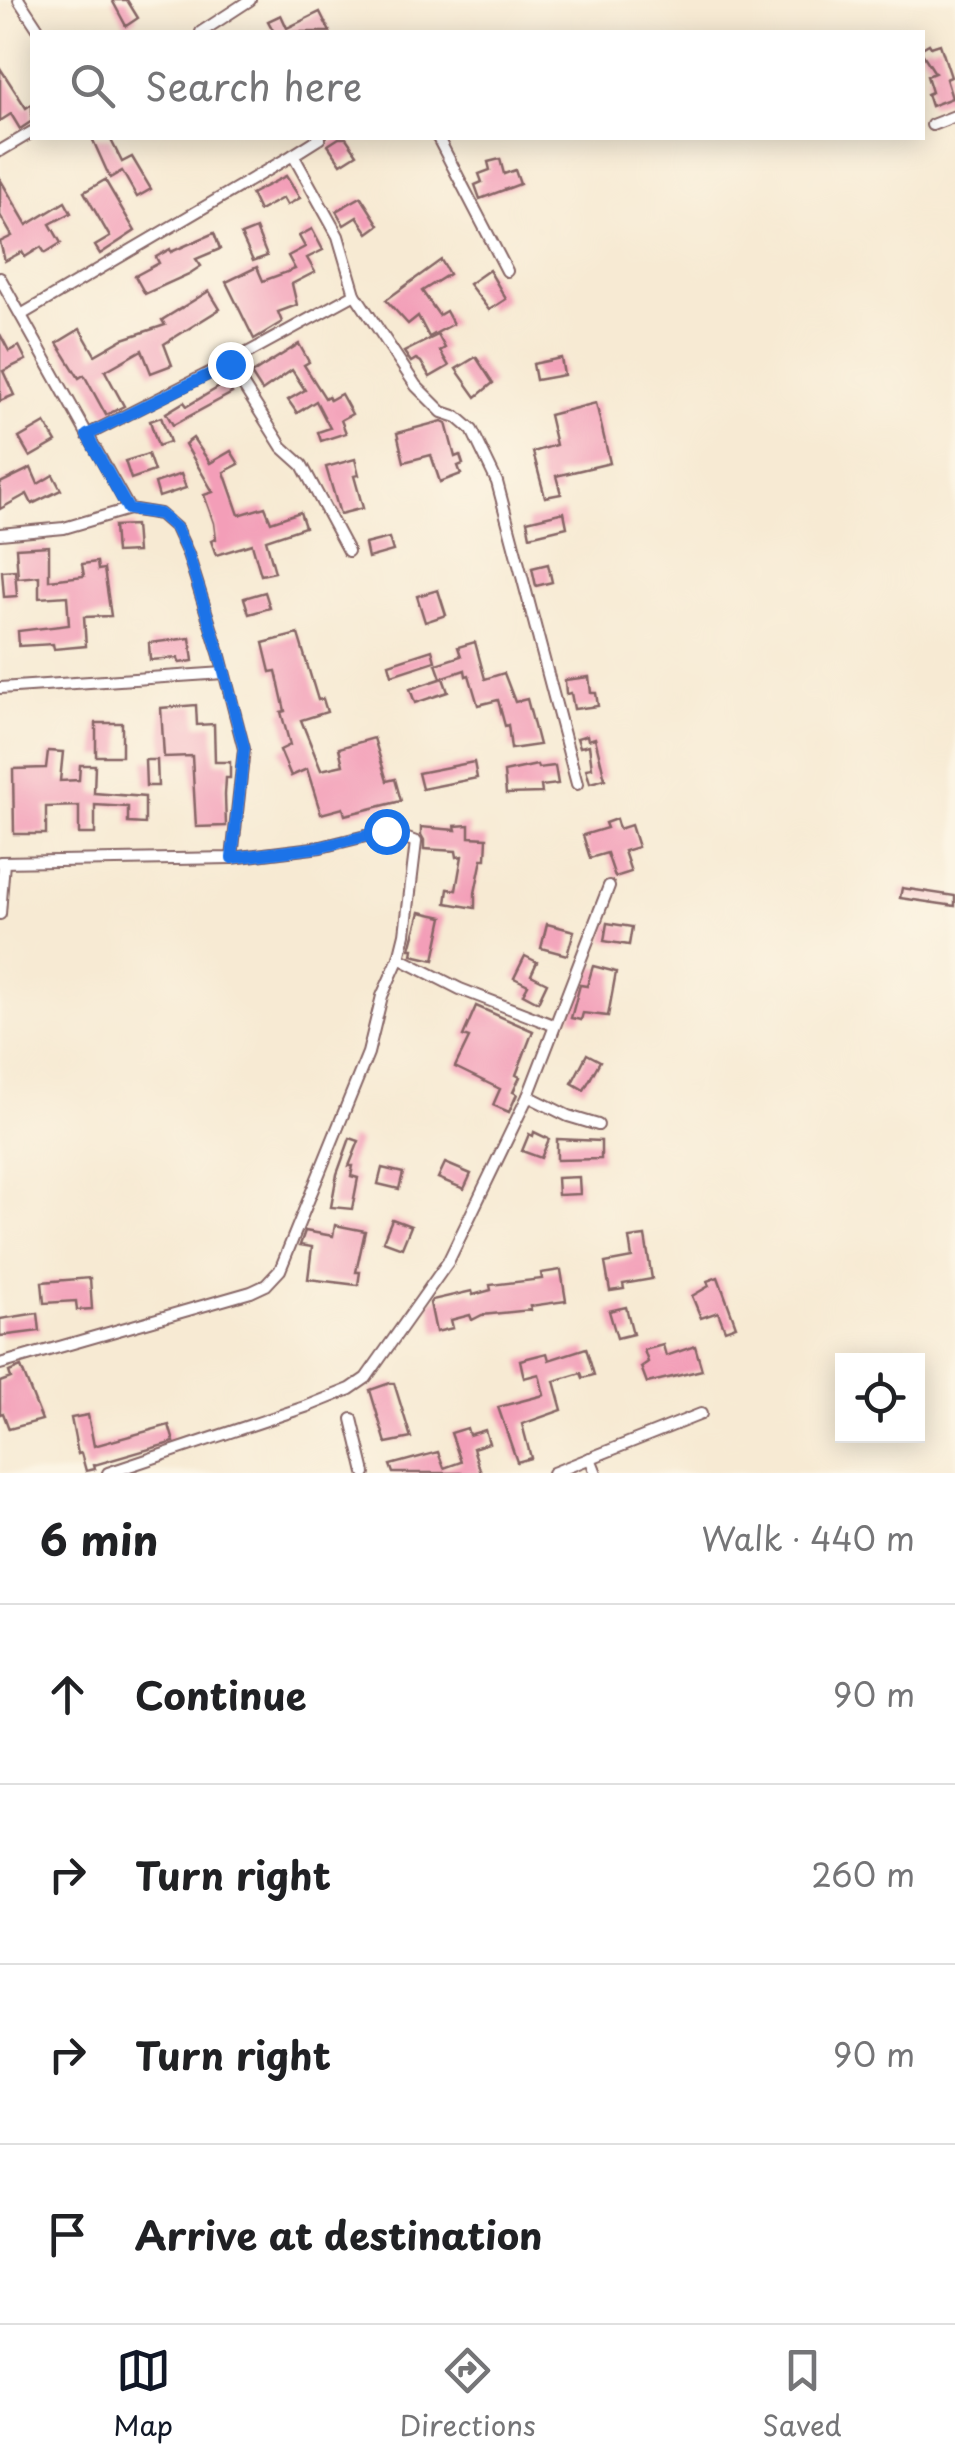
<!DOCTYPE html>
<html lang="en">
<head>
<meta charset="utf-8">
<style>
	:root { --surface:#fff; --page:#f6f6f6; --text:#202124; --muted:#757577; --line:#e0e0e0; --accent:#111827 }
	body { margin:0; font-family:"Playpen Sans",sans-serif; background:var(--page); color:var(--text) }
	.controls { position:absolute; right:30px; bottom:30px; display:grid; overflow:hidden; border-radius:0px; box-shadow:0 5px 25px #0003 }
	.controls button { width:90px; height:90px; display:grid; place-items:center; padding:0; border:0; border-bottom:2px solid var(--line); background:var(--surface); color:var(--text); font:50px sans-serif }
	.stop { position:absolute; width:30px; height:30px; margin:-22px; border:8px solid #1a73e8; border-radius:50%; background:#fff }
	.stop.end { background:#1a73e8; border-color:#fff; box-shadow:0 2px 10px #0008 }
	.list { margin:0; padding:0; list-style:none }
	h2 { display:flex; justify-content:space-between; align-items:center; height:130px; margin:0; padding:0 40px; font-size:42px }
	h2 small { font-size:32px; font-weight:400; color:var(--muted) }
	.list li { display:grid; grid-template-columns:65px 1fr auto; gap:30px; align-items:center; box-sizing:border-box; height:180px; padding:0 40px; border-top:2px solid var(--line) }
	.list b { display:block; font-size:38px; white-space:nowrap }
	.list em { font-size:32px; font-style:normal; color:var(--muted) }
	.icon { flex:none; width:55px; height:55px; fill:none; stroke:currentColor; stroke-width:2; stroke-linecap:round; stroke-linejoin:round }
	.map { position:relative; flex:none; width:955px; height:1473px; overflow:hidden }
	.search { position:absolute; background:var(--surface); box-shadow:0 5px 25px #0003; left:30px; right:30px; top:30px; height:110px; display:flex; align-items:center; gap:25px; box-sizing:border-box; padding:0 35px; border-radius:0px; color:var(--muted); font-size:38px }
	.sheet { height:850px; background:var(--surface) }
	nav { display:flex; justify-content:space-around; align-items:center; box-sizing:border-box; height:140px; border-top:2px solid var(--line); background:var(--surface); font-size:28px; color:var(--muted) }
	nav a { display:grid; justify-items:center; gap:5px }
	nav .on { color:var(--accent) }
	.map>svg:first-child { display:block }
	.building { fill:#f39eb8 }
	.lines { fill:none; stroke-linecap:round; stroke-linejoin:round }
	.street-casing { stroke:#876666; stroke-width:14 }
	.street { stroke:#fff; stroke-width:10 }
	.route { stroke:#1a73e8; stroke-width:12 }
</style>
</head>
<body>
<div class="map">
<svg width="955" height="1473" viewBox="0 0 955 1473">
	<rect width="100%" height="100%" fill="#fcf5e5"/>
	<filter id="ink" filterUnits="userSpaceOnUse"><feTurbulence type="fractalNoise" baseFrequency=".01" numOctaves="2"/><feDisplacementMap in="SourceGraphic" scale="20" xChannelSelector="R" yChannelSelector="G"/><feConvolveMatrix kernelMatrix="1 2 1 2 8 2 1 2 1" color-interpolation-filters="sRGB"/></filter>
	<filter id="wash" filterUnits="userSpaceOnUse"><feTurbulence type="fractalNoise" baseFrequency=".0048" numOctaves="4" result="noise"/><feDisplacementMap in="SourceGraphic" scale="40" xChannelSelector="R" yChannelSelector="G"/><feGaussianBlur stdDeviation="2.25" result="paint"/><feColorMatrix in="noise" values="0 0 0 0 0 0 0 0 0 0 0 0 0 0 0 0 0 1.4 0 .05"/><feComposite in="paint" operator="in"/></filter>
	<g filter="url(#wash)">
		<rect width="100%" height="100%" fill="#f7ead3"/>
		<g id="blocks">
			<g class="building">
				<polygon points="112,0 127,0 138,18 126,26"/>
				<polygon points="320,12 330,32 274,32 268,21 281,15 287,28"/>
				<polygon points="929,44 931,47 940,44 951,77 946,79 952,98 931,106 927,94 932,92 927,76 935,73 922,53 922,48"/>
				<polygon points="0,68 26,108 32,104 32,121 20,129 11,114 0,121"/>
				<polygon points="92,138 110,138 122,162 132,157 151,189 137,197 122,171 110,178"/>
				<polygon points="339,138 346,138 357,154 341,164 328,145"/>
				<polygon points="500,159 504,174 515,170 520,184 480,199 475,185 482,182 479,174 490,170 488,162"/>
				<polygon points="286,176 300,198 287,205 283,198 259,211 251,194"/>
				<polygon points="0,179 27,225 65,202 71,213 50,224 61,243 45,253 41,247 25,257 22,252 5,261 0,242 12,236 0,215"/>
				<polygon points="105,180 135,231 100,254 95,246 110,237 84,192"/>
				<polygon points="361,197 379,225 368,233 357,217 344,225 336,211"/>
				<polygon points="256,229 267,256 253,261 241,235"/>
				<polygon points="312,229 323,250 307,258 315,272 292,284 297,305 278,312 282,322 254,339 226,282 257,267 263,281 295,269 288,256 305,247 299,236"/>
				<polygon points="214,233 220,249 196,259 201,266 189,274 145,294 135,276 159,263 156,257 170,249 171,252"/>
				<polygon points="441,260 449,274 422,291 439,315 446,311 453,324 429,337 418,316 408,324 386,300"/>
				<polygon points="489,270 506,299 489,310 469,284"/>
				<polygon points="209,291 220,309 164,344 172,365 151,373 142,350 105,371 124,406 106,415 84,375 79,378 57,343 80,329 95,355 123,339 165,325 162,320"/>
				<polygon points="0,334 9,351 19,346 26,360 3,371 14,395 0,401"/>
				<polygon points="438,335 445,348 440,351 449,366 430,377 421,362 416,359 411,362 404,352"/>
				<polygon points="299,344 309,362 304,365 325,398 328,396 330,400 341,394 352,414 341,420 346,433 321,441 318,432 330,428 316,401 297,413 288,400 305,390 292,370 262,391 251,374"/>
				<polygon points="476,357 493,383 476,397 456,369"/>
				<polygon points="561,358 564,375 536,380 533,364"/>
				<polygon points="226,383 232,393 173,425 166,413 184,402 187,406"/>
				<polygon points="596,403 610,463 556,476 561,494 545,497 533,452 556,445 549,415"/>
				<polygon points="161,417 170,442 158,446 150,421"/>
				<polygon points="442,421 446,423 455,457 460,455 463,464 458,466 461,474 440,482 431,455 404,462 397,433"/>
				<polygon points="45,423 56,442 30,457 19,438"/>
				<polygon points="193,438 210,463 231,451 239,464 224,472 239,515 265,507 271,522 300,512 305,527 266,540 275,572 261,575 252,544 216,555 211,541 216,539 214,523 204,495 213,492 185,444"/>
				<polygon points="148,454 154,471 131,479 125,461"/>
				<polygon points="355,459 359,475 354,476 363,508 340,514 326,467"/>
				<polygon points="31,468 38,484 53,475 61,490 32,504 27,494 0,509 0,483"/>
				<polygon points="181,474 186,488 159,497 155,483"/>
				<polygon points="564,512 567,527 530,536 527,521"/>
				<polygon points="135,525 137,552 116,553 114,526"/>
				<polygon points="389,538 393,551 368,558 365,544"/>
				<polygon points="49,546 49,580 84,576 82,564 97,562 98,570 104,569 111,616 84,617 86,646 54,649 53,644 19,646 18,631 69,625 67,596 39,598 39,576 18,578 16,548"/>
				<polygon points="548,564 552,582 536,586 532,568"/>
				<polygon points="15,570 17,596 4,597 2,571"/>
				<polygon points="438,590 446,615 425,622 417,596"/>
				<polygon points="265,592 270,608 249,614 244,598"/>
				<polygon points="298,634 318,700 323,699 327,712 301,720 321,770 343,765 339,748 374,738 387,781 395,779 401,801 345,815 343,808 321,814 307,769 291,776 280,750 290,745 281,712 285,711 276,671 270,672 263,643"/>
				<polygon points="190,638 193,661 179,663 178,658 150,660 149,643"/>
				<polygon points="475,642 485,679 504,673 515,702 527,699 539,745 511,749 508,725 505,726 498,700 478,705 469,675 466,676 465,670 441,678 436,664 461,656 458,647"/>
				<polygon points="432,650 435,661 392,675 389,664"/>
				<polygon points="589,677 591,693 596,693 598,706 574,709 571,693 566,694 565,680"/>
				<polygon points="443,678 448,692 415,703 410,689"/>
				<polygon points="196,705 197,725 214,724 215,762 230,762 230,778 226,778 225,795 226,826 196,827 192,756 164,757 161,708"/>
				<rect x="96" y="723" width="26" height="33"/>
				<polygon points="587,735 588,740 595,738 605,779 590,783 586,769 592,768 589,745 580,747 577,738"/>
				<polygon points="48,751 63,752 60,781 79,780 80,765 95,765 94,793 145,797 145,824 128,823 128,807 95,805 95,834 79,834 79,806 46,807 46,834 14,834 13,769 46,768"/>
				<polygon points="145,760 157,760 158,786 146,786"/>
				<polygon points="474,762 477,778 422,789 418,773"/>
				<polygon points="537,765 538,768 555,766 558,784 541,786 542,793 506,794 504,772"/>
				<polygon points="616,819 619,829 631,825 638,847 624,851 631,872 615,877 607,853 590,858 583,835 607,828 605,823"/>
				<polygon points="469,825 469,837 487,838 486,859 482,859 475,893 475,908 446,903 448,889 456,890 462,856 457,857 456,851 424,849 424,840 421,835 421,827 456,830 455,826"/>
				<polygon points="902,888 955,896 955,906 900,898"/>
				<polygon points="420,912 443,917 434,960 412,955 413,949 410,949"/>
				<polygon points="607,923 632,927 629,945 604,941"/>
				<polygon points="547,924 574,931 567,955 541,948"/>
				<polygon points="525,956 537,962 531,975 547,983 538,1002 523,994 528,985 514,978"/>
				<polygon points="593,966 616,972 608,1016 583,1013 581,1020 571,1018 580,985 587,986"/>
				<polygon points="476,1006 533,1031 516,1075 520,1077 513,1092 517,1094 509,1112 493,1105 500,1089 455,1067 469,1038 463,1036"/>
				<polygon points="587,1054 600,1061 584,1090 572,1083"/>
				<polygon points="534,1132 549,1139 541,1158 522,1151 529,1134 533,1136"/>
				<polygon points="350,1138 359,1141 349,1166 353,1166 351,1176 358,1178 352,1209 331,1207 337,1174"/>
				<polygon points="557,1139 601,1141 601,1159 557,1160"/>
				<polygon points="445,1163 471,1174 464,1189 438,1178"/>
				<polygon points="382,1168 403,1173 399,1189 378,1184"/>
				<polygon points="579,1177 580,1194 558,1195 557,1178"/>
				<polygon points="392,1219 411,1226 402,1248 383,1241"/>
				<polygon points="335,1225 365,1231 356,1272 360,1272 358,1285 308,1279 312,1247 300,1245 305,1231 333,1236"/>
				<polygon points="645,1236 652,1279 623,1284 624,1289 610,1291 605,1263 632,1258 629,1238"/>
				<polygon points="561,1270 566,1301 530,1306 531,1310 482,1315 472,1320 470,1315 451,1320 453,1328 436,1332 430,1303 432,1300 472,1291 473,1295 491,1290 490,1285 542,1279 541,1273"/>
				<polygon points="718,1277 736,1326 725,1330 718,1312 701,1318 692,1296 709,1286 707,1281"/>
				<polygon points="90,1278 92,1309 77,1310 76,1301 44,1303 42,1282"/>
				<polygon points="626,1307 633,1334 617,1338 609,1311"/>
				<polygon points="38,1313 40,1331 0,1336 0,1319"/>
				<polygon points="663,1345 666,1356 695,1346 702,1370 647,1383 641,1367 648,1362 644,1350"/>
				<polygon points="586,1348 594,1375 583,1378 581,1373 554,1381 562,1410 522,1424 531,1458 517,1462 498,1407 544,1395 539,1374 524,1378 520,1360 547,1353 549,1360"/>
				<polygon points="21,1367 42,1420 9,1429 3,1413 0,1414 0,1382 11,1378 9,1372"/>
				<polygon points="390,1383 394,1383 411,1438 386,1443 370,1390"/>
				<polygon points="88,1415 94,1446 169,1425 174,1442 94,1465 95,1469 86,1471 81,1453 78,1454 71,1418"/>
				<polygon points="467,1428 469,1435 485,1430 489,1443 473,1448 481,1473 393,1473 390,1465 438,1452 444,1468 461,1462 451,1433"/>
			</g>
		</g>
	</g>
	<g filter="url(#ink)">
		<use href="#blocks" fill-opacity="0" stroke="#876666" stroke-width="2.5"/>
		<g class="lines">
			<g class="street-casing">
				<g id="street">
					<polyline points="19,0 40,32"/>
					<polyline points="201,32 250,0"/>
					<polyline points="932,125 955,116"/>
					<polyline points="438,138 507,271"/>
					<polyline points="0,151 32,132"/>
					<polyline points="293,155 320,138"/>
					<polyline points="0,278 129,509"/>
					<polyline points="21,315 293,155 338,236 355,294 416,386 442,412 457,417 472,430 497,482 577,784"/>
					<polyline points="229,363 282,447 302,465 348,551"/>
					<polyline points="87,435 229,363 355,294"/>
					<polyline points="0,534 64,528 129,509 160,514 176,528 188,554 220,656 244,749 232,858"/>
					<polyline points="0,688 224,673"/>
					<polyline points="0,862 232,858 321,847 386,831 416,842 405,934 399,958 382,996 368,1053 280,1270 266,1285 251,1292 0,1364"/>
					<polyline points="0,914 4,862"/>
					<polyline points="399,958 460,989 553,1025"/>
					<polyline points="528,1096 568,1116 598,1125"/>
					<polyline points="352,1419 365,1473"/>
					<polyline points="590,1458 596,1473"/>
					<polyline points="108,1473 308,1406 350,1389 366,1378 448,1262 528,1096 609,886"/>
					<polyline points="553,1473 701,1414"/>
				</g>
			</g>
			<use href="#street" class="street"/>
		</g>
	</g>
	<g class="lines" filter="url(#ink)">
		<polyline class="route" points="230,364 87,435 128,509 160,514 176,528 188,554 220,656 244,748 232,858 321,847 386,831"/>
	</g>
</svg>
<div class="controls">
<button><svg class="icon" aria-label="locate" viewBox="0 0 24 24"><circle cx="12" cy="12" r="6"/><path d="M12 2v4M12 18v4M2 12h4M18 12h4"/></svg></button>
</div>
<div class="stop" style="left:386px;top:831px"></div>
<div class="stop end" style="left:230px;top:364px"></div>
<div class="search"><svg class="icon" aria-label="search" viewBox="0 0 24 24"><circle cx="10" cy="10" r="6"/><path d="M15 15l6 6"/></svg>Search here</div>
</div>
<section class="sheet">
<h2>6 min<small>Walk · 440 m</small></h2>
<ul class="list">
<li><svg class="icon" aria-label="ahead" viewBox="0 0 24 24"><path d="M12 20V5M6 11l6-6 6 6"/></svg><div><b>Continue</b></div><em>90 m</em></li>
<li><svg class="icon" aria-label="right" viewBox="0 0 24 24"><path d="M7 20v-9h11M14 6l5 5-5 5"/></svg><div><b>Turn right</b></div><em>260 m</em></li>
<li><svg class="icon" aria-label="right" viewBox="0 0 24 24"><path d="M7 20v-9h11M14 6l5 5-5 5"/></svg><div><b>Turn right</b></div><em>90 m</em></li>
<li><svg class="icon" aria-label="arrive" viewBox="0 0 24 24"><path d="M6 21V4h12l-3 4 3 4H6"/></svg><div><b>Arrive at destination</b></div></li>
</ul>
</section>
<nav>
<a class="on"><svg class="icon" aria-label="map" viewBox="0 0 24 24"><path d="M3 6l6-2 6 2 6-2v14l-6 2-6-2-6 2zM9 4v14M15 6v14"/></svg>Map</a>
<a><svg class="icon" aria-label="directions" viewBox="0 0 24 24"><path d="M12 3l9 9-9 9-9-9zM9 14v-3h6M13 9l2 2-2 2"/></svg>Directions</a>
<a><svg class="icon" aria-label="saved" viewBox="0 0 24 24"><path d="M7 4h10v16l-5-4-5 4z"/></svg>Saved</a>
</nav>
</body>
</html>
